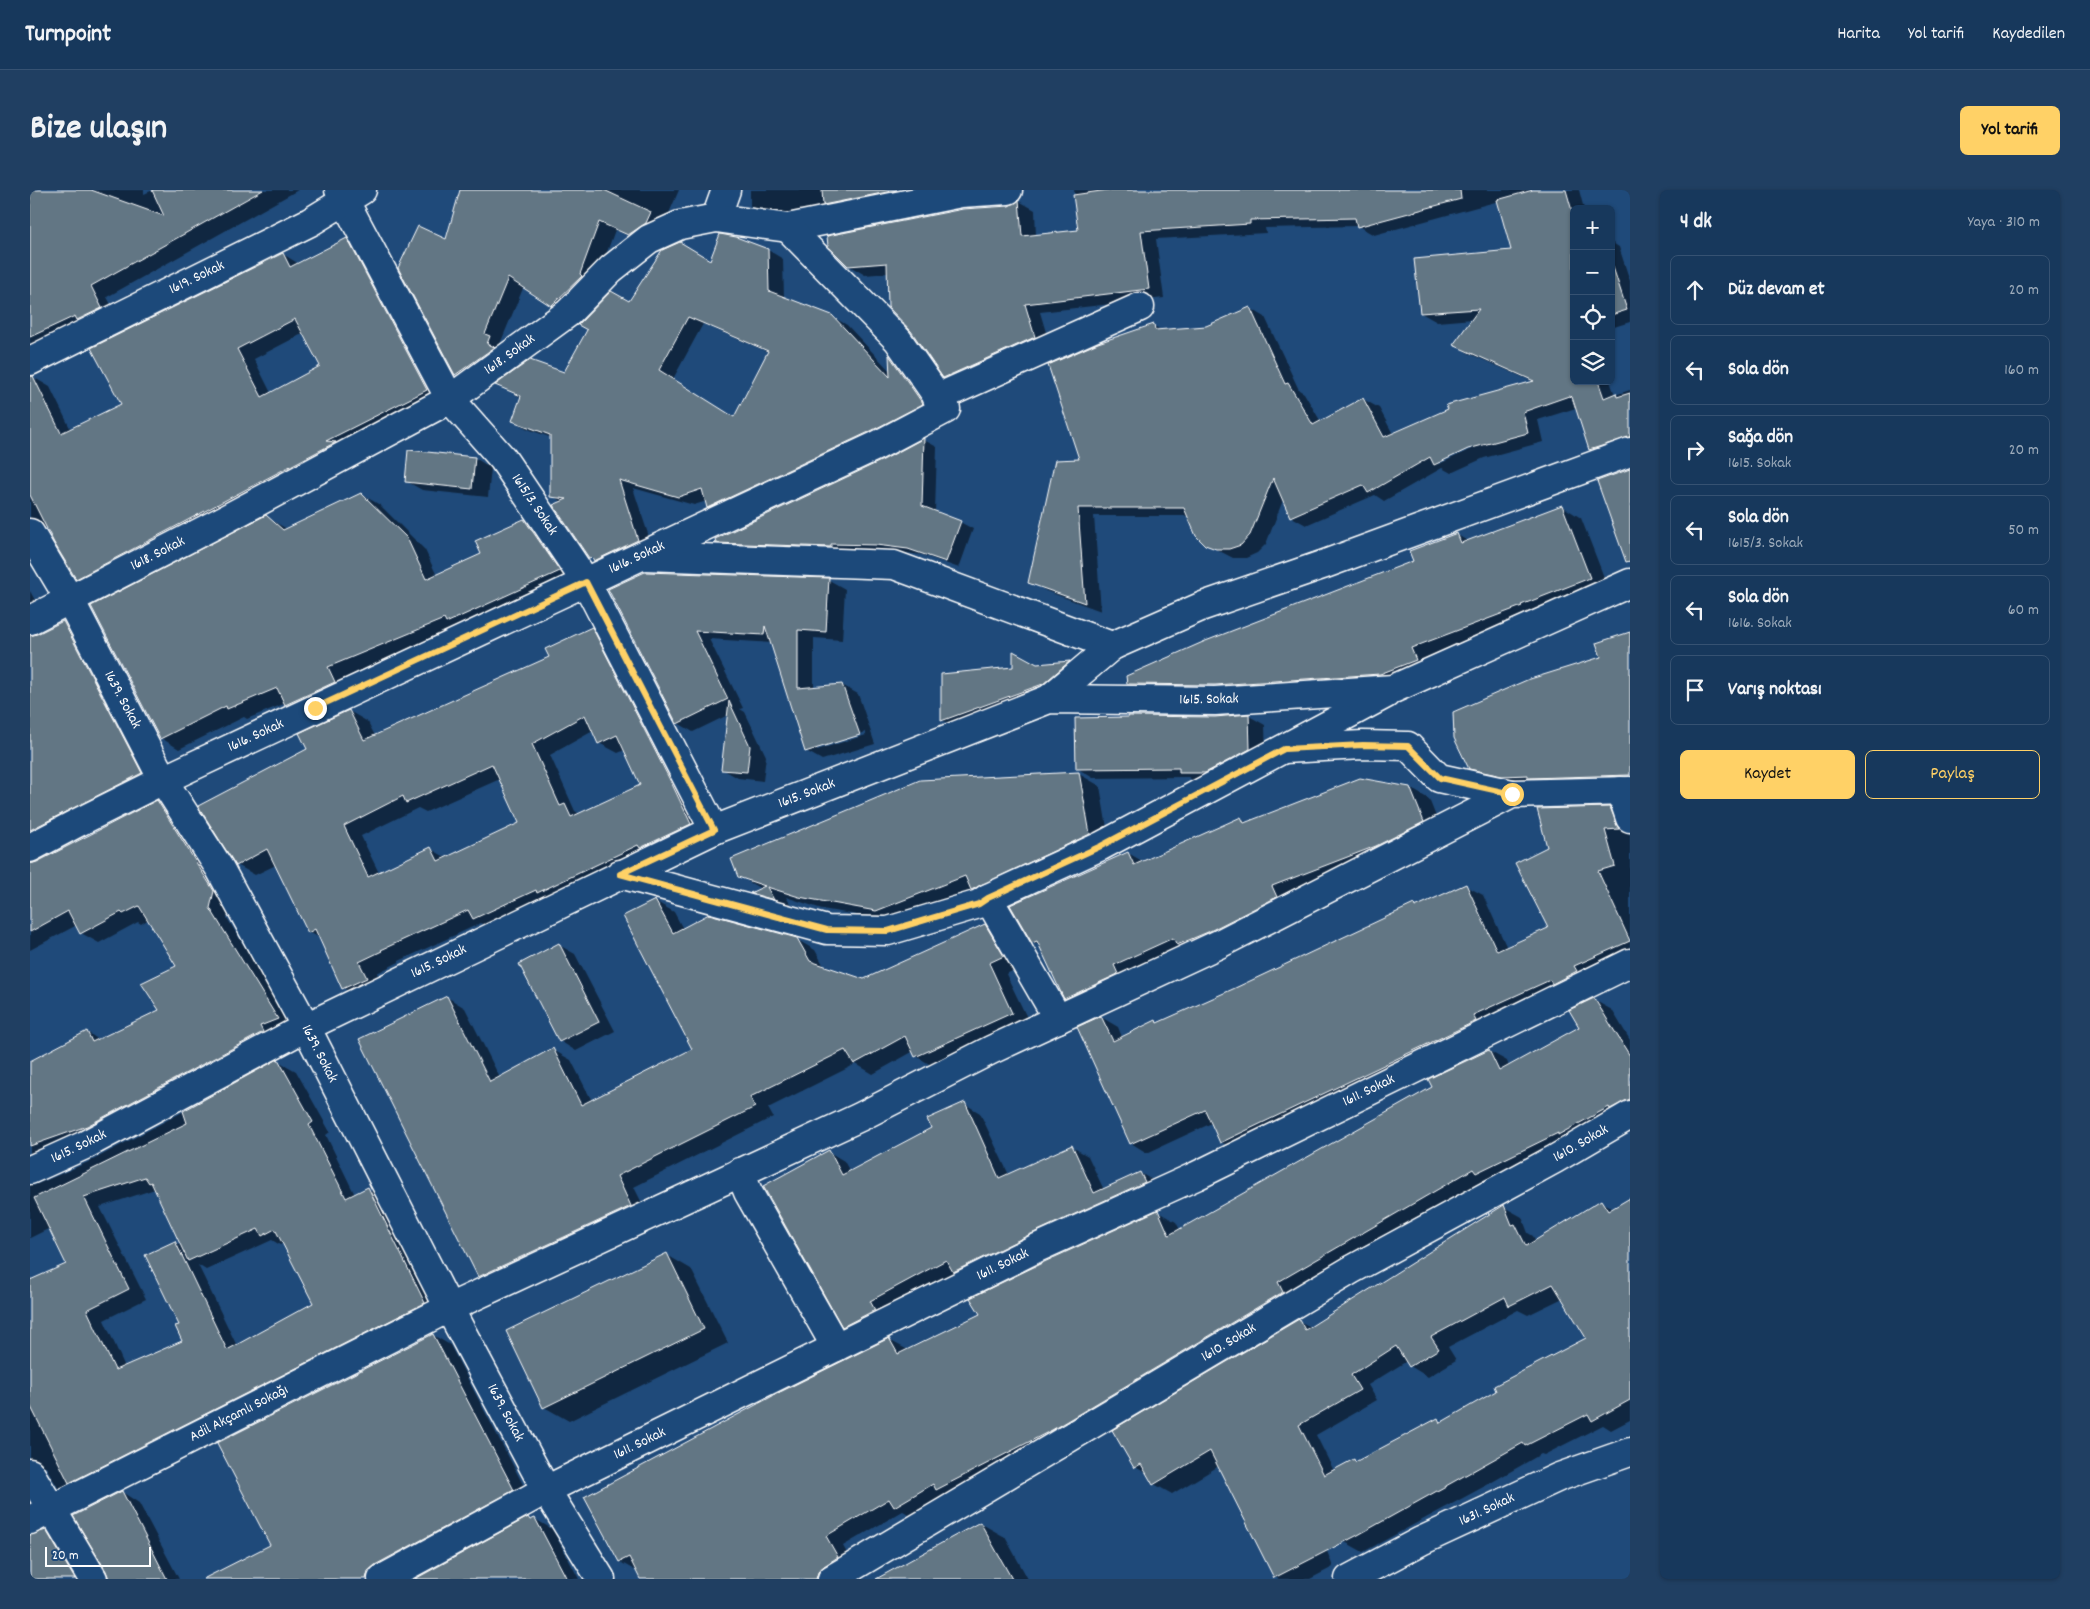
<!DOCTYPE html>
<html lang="tr">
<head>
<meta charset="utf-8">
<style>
	:root { --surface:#17385c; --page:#203f62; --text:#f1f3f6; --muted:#9eacbb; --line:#365272; --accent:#ffd166 }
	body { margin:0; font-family:Dekko,sans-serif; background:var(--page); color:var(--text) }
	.controls { position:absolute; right:15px; top:15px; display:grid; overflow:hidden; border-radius:8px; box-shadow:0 1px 4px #0004 }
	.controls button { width:45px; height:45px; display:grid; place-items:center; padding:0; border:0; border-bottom:1px solid var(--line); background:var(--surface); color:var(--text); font:25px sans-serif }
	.scale { position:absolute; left:15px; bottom:12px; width:106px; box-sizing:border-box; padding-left:5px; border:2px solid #fff; border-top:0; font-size:14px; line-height:18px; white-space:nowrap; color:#fff; -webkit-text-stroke:4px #1f4a7a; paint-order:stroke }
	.stop { position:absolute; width:15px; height:15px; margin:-11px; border:4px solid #ffd166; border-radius:50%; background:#fff }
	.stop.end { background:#ffd166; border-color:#fff; box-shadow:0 1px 5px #0008 }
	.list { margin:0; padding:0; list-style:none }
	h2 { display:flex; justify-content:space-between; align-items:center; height:65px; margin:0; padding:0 20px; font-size:21px }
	h2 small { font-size:16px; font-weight:400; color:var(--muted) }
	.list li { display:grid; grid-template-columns:32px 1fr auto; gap:15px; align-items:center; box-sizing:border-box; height:70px; margin:0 10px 10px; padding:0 10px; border:1px solid var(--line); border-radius:8px }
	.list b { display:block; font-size:19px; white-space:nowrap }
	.list p { margin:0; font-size:16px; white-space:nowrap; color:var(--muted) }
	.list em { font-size:16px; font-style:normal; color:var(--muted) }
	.actions { display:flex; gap:10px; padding:15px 20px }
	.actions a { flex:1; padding:11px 0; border:1px solid var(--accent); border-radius:8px; text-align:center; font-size:18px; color:var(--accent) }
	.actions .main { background:var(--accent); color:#111 }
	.icon { flex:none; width:28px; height:28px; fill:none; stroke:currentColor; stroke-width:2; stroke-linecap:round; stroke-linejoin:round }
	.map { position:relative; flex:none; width:1600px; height:1389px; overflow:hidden; border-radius:8px }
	header { display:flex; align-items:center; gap:30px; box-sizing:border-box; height:70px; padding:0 25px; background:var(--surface); border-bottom:1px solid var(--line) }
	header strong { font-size:24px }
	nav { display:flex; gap:28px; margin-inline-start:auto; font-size:18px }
	.intro { display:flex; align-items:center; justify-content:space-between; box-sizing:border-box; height:120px; padding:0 30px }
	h1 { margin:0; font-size:35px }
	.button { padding:12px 22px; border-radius:8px; background:var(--accent); color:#111; font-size:18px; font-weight:700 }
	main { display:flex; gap:30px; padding:0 30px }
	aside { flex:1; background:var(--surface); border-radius:8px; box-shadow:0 1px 4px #0004 }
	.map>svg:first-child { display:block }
	.shadow { fill:#0007; fill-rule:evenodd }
	.building { fill:#627684; stroke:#fff; fill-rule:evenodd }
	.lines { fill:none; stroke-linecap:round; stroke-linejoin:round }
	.minor-casing { stroke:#fff; stroke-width:31 }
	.tertiary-casing { stroke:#fff; stroke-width:31 }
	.secondary-casing { stroke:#fff; stroke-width:31 }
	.minor { stroke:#1f4a7a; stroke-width:28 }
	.tertiary { stroke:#1f4a7a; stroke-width:28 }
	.secondary { stroke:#1f4a7a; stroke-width:28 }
	.route { stroke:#ffd166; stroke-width:6 }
	.labels { text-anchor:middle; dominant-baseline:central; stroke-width:4; stroke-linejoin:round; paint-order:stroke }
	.street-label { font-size:15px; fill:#fff; stroke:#1f4a7a }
</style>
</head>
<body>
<header>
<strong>Turnpoint</strong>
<nav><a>Harita</a><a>Yol tarifi</a><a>Kaydedilen</a></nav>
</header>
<div class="intro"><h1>Bize ulaşın</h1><a class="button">Yol tarifi</a></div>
<main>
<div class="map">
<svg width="1600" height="1389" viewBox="0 0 1600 1389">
	<rect width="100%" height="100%" fill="#1f4a7a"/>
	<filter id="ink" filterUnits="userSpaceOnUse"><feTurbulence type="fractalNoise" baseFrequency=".02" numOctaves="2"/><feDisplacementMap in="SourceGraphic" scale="10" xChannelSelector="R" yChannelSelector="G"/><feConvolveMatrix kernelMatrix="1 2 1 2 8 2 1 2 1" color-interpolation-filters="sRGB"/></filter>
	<g filter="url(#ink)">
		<g class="shadow">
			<path d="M0,0H114V4L123,0H268L77,107L88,128L2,180L3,187L20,197L41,240L92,214L253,64L269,74L317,49L334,59L414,210L64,398L47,388L18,337L10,339L0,353ZM274,143L292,177L241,203L224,169Z"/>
			<polygon points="431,0 649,0 631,42 615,53 585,40 565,95 537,124 494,96 470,154 475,156 442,193 426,184 369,78 417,51"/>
			<polygon points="720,0 925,0 785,28 736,25 720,16"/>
			<path d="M1044,0H1549L1554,19H1544V191H1580L1585,205L1600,200V260L1576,269L1560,259L1546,218L1508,230L1513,252L1454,268L1421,283L1412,278L1354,311L1345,305L1276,335L1260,326L1253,310L1236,354L1227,363L1216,368H1203L1176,354L1159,326H1064L1071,421L1016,401L1000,392L1050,270L1124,136L1133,141L1176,138L1220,118L1235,127L1269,200L1274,203L1291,232L1333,209L1349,218L1363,244L1504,192L1440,164L1425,155L1443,129L1407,132L1391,123L1482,61L1469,11L1344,45L1328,36L1235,38L1236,43L1126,49L1134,108L1010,122L1020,156L930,196L914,187L858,83L835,85L818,75L980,17L989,11L1005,20L1006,46L1050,41ZM1443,256L1444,258L1409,274L1407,272Z"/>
			<polygon points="1581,52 1589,57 1600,91 1600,132 1581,138"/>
			<path d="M738,60L753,69L754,107L801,126L817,135L861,182V167L874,175L907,222L693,326L678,317L677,311L664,315L603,298L623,359L579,379L560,367L532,312L522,306V248L498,239L483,231L492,208L468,195L535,184L600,113L680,72ZM673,134L738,162L705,228L643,189Z"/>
			<polygon points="894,250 907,257 905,322 930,332 943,339 929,378 892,365 860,361 700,360 687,352"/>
			<polygon points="445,268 461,278 458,307 392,300 376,291"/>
			<polygon points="331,304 350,315 395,360 407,386 453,365 494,330 513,341 548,392 316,488 323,503 275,525 256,513 217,529 214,527 149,559 131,548 236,327 257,339"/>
			<path d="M1532,316L1551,328L1579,400L1370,495L1118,505L1098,494L1385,372L1426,344L1439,352ZM1124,493L1191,494V497L1121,496Z"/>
			<path d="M799,390L815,399L812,450L784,448V498L812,495L828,504L845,554L792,570L776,561L742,453L679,449L713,518L710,519L715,522L736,566L733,591L708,588L692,579L698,525L663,542L648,533L580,399ZM836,542V545L787,560V557Z"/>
			<path d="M0,401L13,425L1,440L3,446L33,432L50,442L128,593L1,667L3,674L127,612L145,622L201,712L197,728L265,839L1,989L3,996L63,970L248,871L266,881L300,942L296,945L325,1005L338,999L355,1009L411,1123L46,1308L28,1298L16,1277L10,1279L4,1302L3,1345L15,1341L33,1351L55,1389H0V1091L38,1074L20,1038L0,1048V887L57,842L69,850L131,820L148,777L119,729L111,734L108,732L69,753L51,743L47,735L0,760ZM125,999L153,1057L145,1052L154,1152L95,1177L74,1130L116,1109L70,1017ZM242,1050L250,1055L254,1053L285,1114L207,1156L168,1075L176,1080Z"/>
			<path d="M562,439L580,450L679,644L462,739L451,733L369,771V772L347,783L354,799L332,809L313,798L290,748L279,742L246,675L225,685L207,675L279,560L319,521L338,532L345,546L521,468ZM563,541L569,553L588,563L595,560L611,595L550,624L545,621L520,565ZM470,589L491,634L417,668L401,659L349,683L331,646L388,618L396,622Z"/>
			<polygon points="1600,443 1600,578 1592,580 1593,595 1516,597 1457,587 1440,578"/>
			<polygon points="1040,472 1063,486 936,544 912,530 1006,476"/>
			<polygon points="1219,526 1235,535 1236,568 1166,592 1158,587 1063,588 1047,578 1185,528"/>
			<polygon points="1049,584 1070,596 1080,656 868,732 792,719 756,707 764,720 743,715 723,703 731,699 709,686"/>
			<polygon points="1380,598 1399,609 1412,642 1054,819 1035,808 1012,757 1003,752 1098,663 1114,672 1211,629 1218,633"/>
			<polygon points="1578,618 1595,628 1596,643 1600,644 1600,767 1207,961 1191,952 1182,933 1117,963 1101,953 1071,827 1088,837 1092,847 1126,832 1129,834 1383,715 1388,718 1436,696 1453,705 1477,758 1519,739 1519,658"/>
			<polygon points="625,711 644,722 653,739 766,749 785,760 795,778 834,790 955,736 974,746 991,777 976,784 1000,834 904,877 886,866 884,861 843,884 826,874 738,918 743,927 604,997 619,1027 467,1097 449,1087 417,807 435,818 470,888 523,860 541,870 562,911 664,859"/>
			<polygon points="529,755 545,764 585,841 546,861 530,851"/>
			<polygon points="1564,810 1582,820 1600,850 1600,927 882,1326 873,1321 813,1356 825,1378 809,1389 787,1389 785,1385 778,1389 612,1389 608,1382 590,1372 859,1150 878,1160 952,1125 1128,1022 1146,1032 1150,1040 1404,897 1459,861 1477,871 1479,877 1551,837"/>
			<polygon points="935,914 950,923 979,985 1042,957 1058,966 1074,1000 1110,983 1126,992 940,1090 926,1082 855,1120 829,1145 813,1136 799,962 814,971 820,982 903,938"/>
			<polygon points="1600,1010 1600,1098 1533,1108 1498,1125 1488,1120 1418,1157 1426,1170 1398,1187 1380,1176 1377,1171 1338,1195 1347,1210 1286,1245 1304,1281 1324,1271 1327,1273 1408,1230 1413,1233 1600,1137 1600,1230 1581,1240 1573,1235 1514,1265 1511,1264 1457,1295 1333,1362 1315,1352 1275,1302 1303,1377 1280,1389 1249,1389 1245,1387 1189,1276 1142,1304 1124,1294 1118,1284 1105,1277 1269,1131 1281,1137 1474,1017 1492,1027 1498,1043 1503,1046 1506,1052 1571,1012 1584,1019"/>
			<polygon points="637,1065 661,1079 698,1153 539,1231 514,1217"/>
			<polygon points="403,1145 420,1155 501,1310 358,1389 176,1389 241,1355"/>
			<polygon points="92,1302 109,1313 149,1389 80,1389"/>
			<polygon points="498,1329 502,1331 505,1329 522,1339 549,1389 387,1389"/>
			<polygon points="950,1333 975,1347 998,1389 849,1389"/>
		</g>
		<g class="building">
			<polygon points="0,0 61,0 134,26 122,0 233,0 61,96 72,118 47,130 45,126 0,147"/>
			<polygon points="430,0 574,0 621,22 616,33 598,45 569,32 550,84 552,86 521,116 478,88 455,144 460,146 457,154 465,157 425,185 368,78 388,36 416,49"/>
			<polygon points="792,0 867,0 793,15"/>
			<polygon points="1078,0 1430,0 1431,9 1327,37 1325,28 1220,30 1220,34 1111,41 1119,99 995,114 1005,147 913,188 881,141 858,117 857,73 818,76 798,56 797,46 933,19 979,16 989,10 992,46 1048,40 1043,5"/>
			<polygon points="1503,0 1536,0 1544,28 1544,191 1568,191 1574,208 1586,203 1587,207 1600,203 1600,247 1559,260 1542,207 1539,206 1493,222 1498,243 1438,259 1404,275 1400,267 1338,303 1333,295 1260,327 1243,288 1220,345 1211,355 1199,359 1186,359 1175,355 1166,346 1154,318 1048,318 1055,413 998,393 1025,270 1049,269 1018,175 1068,153 1124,134 1125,140 1176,136 1220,117 1255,194 1258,193 1283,235 1333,208 1354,247 1418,219 1416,215 1504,191 1423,155 1449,119 1390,123 1384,69 1481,60 1467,10"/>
			<path d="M690,44L706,47L738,59L739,101L802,125L860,187L859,165L893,214L839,242L677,318L672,299L648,307L589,290L608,350L564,371L562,367L559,368L523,315L537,309L520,307V245L482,231L491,206L465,195L500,170L534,182L557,140L548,135L581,101L599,111L632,60L650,52L680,70ZM658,127L738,161L704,227L629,180Z"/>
			<path d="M317,48L397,200L296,251L306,252L46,389L24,353L0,305V186H3L31,243L91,214L61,158L253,63L260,77ZM265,129L290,176L232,207L207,159Z"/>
			<polygon points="1581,71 1597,120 1581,125"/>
			<polygon points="894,248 892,316 931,331 916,372 878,359 846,355 801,354 801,357 686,353 685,349 853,270"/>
			<polygon points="378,260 445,267 442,299 375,292"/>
			<polygon points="1600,279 1600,371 1596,372 1567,291"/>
			<polygon points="331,303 377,348 396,389 451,364 445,351 494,329 530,381 416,433 414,429 298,477 305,492 255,515 247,498 197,519 196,516 130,549 61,416 236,325 253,340"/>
			<polygon points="1532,315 1560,388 1491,415 1492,416 1381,458 1386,470 1350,484 1185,495 1097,494 1096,486 1173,452 1383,371 1379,361 1427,343 1431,353"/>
			<polygon points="615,382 799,388 796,442 768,440 768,498 812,494 830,545 775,562 735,436 734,445 665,441 698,509 647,534 578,399"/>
			<polygon points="33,431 112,583 0,640 0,446 7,444"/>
			<path d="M562,437L642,594L661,634L610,658L608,655L507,703L506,700L443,729L438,720L351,760L352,761L329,772L337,788L312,799L285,739L278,743L237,659L206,676L168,616L277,559L269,543L319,520L334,550L519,467L515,459ZM555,525L568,554L587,545L610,595L541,627L535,614L530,616L502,554ZM462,574L489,633L408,671L401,657L338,687L314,636L373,606L376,613Z"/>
			<polygon points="1600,442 1600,585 1498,588 1498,585 1472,586 1439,579 1424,548 1423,522 1497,490 1571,467 1566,453"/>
			<polygon points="983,461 1007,474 1040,471 1013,494 911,531 911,484 983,477"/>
			<polygon points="699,511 720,556 717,582 691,580"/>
			<polygon points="1219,524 1220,559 1175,583 1149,583 1149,578 1046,579 1045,528 1099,527 1098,526 1185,527"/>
			<polygon points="1049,582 1060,644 941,700 935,686 846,721 769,707 737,697 744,710 720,703 735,696 708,687 701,669 890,590"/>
			<polygon points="1330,588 1380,597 1394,632 1346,656 1242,696 1247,707 1178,742 1147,755 1143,748 1084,775 1088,784 1034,809 1007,751 1002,753 980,715 1098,662 1104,675 1211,627 1214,633"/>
			<polygon points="127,610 184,701 180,718 248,829 230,836 233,842 57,936 0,956 0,871 57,841 62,852 129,820 111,793 146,776 109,716 93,724 91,722 50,744 38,721 0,742 0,674 7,672"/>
			<polygon points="1580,617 1589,639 1575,640 1585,676 1568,681 1600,751 1544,776 1547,781 1522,794 1520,790 1443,825 1446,831 1190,953 1175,920 1100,954 1047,837 1071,826 1083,851 1126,830 1127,833 1203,799 1384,714 1385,717 1436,694 1467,761 1518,738 1485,673 1517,657 1507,619"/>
			<polygon points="625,710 643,743 679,724 767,748 780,771 834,789 955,734 974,766 959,773 982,823 885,867 875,846 824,874 815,860 720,907 725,917 587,986 601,1016 448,1087 329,849 417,806 460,892 523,858 551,915 662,859 593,726"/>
			<polygon points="529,753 569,832 529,852 489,774"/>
			<polygon points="1564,808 1600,866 1600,909 1580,919 1579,917 1528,945 1528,943 1446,983 1443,979 1248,1092 1253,1102 1022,1240 906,1300 903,1294 864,1317 859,1309 796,1346 808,1367 794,1376 788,1382 786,1389 610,1389 599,1367 589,1372 554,1307 752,1201 859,1148 868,1164 950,1124 940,1108 1014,1072 1128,1020 1139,1045 1402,897 1398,889 1459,860 1469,881 1549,837 1539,820"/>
			<path d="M248,869L283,932L279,935L316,1008L338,997L395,1113L39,1293L0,1215V1090L36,1074L4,1008L157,933L153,921ZM115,987L119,993L121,992L158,1071L228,1039L232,1046L245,1039L283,1113L197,1160L145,1051L115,1065L149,1135L145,1136L152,1151L85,1180L57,1120L99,1099L54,1007Z"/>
			<polygon points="935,912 969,988 1042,955 1064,1003 1110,982 1115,992 1001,1044 923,1082 916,1070 840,1111 845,1120 812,1137 733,996 799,960 812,985 901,938 897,929"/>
			<path d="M1600,1008V1210L1562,1231L1558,1224L1495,1256L1493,1253L1328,1345L1244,1388L1180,1261L1123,1295L1111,1274L1104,1278L1082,1240L1269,1129L1275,1140L1474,1015L1482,1035L1485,1034L1496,1056L1571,1010L1578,1021ZM1523,1094L1556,1148L1464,1196L1466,1201L1410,1233L1408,1228L1325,1272L1324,1269L1294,1285L1269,1235L1330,1200L1321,1185L1366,1156L1379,1177L1409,1159L1401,1147L1475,1107L1479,1116Z"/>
			<polygon points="637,1063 674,1139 513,1218 476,1141"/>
			<polygon points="403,1144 484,1300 345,1375 338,1381 336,1389 173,1389 240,1355 187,1253"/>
			<polygon points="92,1301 137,1389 79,1389 76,1381 43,1326"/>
			<polygon points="498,1327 500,1330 505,1328 537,1389 385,1389"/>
			<polygon points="950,1332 982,1389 846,1389"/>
			<polygon points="16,1340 45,1389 0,1389 0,1345"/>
		</g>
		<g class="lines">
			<g class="minor-casing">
				<g id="minor">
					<polyline points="309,0 420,209 473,269 556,392 684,640"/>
					<polyline points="686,28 696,0"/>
					<polyline points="0,171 280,32 332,0"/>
					<polyline points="907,208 1110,117"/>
					<polyline points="0,343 40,410 133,590 190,679 276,837"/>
					<polyline points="614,366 864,375 1082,456"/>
					<polyline points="0,430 192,331 420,209 538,123 581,79 619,49 650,35 686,28 758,38 931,3 978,0"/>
					<polyline points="1019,509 1082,456 1173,416 1295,374 1600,262"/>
					<polyline points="1254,559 1333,555 1378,556 1409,588 1482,604"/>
					<polyline points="1591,601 1600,628"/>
					<polyline points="0,658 47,633 133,590 846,256 916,219 868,150 758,38"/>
					<polyline points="958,708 1028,829"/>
					<polyline points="710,982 718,1002 806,1157"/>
					<polyline points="419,1118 830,927 961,860 1189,754 1482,604 1600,601"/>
					<polyline points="0,1283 22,1320"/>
					<polyline points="516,1300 1007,1058 1166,986 1600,773"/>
					<polyline points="1319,1389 1391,1351 1529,1287 1600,1262"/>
				</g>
			</g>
			<g class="tertiary-casing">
				<g id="tertiary">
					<polyline points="22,1320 63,1389"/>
					<polyline points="0,1330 419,1118"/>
					<polyline points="352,1389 516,1300"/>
				</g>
			</g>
			<g class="secondary-casing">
				<g id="secondary">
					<polyline points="590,684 797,740 858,741 949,714 958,708 1071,656 1356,504"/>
					<polyline points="276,837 419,1118 516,1300 571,1389"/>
					<polyline points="0,980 55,955 276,837 684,640 1019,509 1185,511 1363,499 1600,393"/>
					<polyline points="802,1389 1321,1080 1525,969 1600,925"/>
				</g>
			</g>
			<use href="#minor" class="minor"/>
			<use href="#tertiary" class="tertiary"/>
			<use href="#secondary" class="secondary"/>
		</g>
	</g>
	<g class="lines" filter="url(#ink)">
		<polyline class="route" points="285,518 556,392 684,640 590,684 797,740 858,741 949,714 958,708 1071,656 1254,559 1333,555 1378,556 1410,588 1482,604"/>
	</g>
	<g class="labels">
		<g class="street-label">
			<text transform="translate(167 88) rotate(-26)">1619. Sokak</text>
			<text transform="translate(480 165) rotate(-36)">1618. Sokak</text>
			<text transform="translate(504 315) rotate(56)">1615/3. Sokak</text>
			<text transform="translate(128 364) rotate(-27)">1618. Sokak</text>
			<text transform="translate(607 368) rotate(-25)">1616. Sokak</text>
			<text transform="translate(92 510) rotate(62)">1639. Sokak</text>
			<text transform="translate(1179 510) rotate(-1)">1615. Sokak</text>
			<text transform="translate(226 546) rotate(-25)">1616. Sokak</text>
			<text transform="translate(777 604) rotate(-21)">1615. Sokak</text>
			<text transform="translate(409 772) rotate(-26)">1615. Sokak</text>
			<text transform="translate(289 864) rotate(63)">1639. Sokak</text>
			<text transform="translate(1339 901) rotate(-26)">1611. Sokak</text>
			<text transform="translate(1551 954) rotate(-30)">1610. Sokak</text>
			<text transform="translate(49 957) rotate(-26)">1615. Sokak</text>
			<text transform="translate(973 1075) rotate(-26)">1611. Sokak</text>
			<text transform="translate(1199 1153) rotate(-31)">1610. Sokak</text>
			<text transform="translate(475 1223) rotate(62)">1639. Sokak</text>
			<text transform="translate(209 1224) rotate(-27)">Adil Akçamlı Sokağı</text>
			<text transform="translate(610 1254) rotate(-26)">1611. Sokak</text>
			<text transform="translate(1457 1320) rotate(-25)">1631. Sokak</text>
		</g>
	</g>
</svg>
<div class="controls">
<button>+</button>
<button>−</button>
<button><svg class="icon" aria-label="locate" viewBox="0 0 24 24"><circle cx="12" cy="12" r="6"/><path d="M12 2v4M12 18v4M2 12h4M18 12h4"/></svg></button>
<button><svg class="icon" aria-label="layers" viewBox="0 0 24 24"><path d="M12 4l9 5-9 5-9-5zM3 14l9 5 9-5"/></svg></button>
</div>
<div class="scale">20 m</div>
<div class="stop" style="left:1482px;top:604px"></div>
<div class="stop end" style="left:285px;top:518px"></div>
</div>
<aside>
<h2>4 dk<small>Yaya · 310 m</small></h2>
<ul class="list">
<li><svg class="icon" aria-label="ahead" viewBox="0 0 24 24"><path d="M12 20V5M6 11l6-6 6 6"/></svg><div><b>Düz devam et</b></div><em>20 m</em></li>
<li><svg class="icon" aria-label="left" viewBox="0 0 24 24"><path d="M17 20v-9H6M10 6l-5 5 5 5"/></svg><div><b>Sola dön</b></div><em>160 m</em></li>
<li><svg class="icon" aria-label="right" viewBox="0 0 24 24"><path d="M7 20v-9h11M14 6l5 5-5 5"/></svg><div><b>Sağa dön</b><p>1615. Sokak</p></div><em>20 m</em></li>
<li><svg class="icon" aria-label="left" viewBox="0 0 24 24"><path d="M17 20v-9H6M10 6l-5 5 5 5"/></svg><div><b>Sola dön</b><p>1615/3. Sokak</p></div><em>50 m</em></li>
<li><svg class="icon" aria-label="left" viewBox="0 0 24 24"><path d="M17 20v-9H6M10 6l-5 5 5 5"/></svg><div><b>Sola dön</b><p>1616. Sokak</p></div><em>60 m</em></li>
<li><svg class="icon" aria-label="arrive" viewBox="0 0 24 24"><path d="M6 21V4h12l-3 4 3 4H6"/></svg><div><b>Varış noktası</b></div></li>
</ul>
<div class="actions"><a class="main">Kaydet</a><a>Paylaş</a></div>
</aside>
</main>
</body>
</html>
